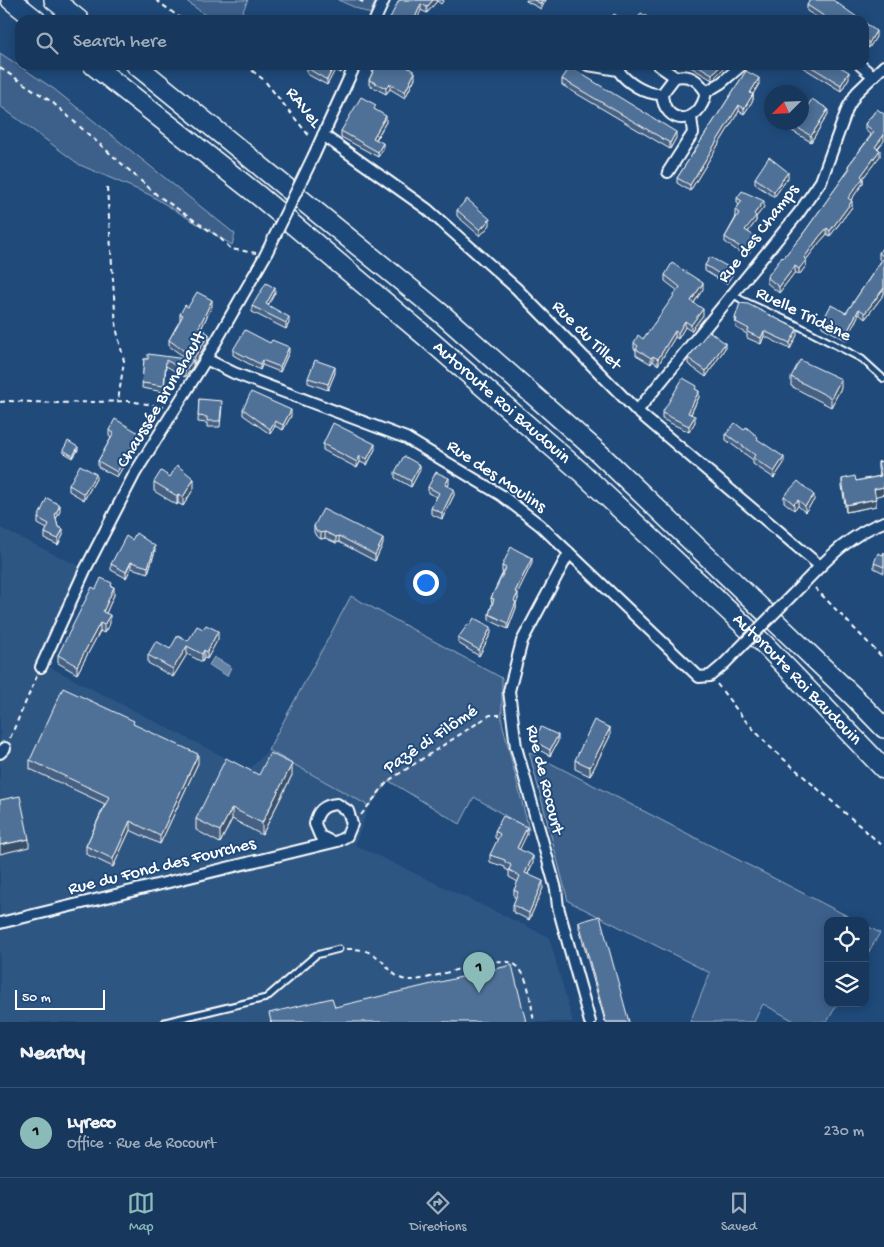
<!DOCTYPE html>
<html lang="en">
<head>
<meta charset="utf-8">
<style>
	:root { --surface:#17385c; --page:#203f62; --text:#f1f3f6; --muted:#9eacbb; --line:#365272; --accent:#8bbbb9 }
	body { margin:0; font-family:"Gochi Hand",sans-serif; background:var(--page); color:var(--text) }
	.controls { position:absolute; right:15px; bottom:15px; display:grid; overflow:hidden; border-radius:10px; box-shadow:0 2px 12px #0003 }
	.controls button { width:45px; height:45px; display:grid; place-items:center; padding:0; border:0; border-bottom:1px solid var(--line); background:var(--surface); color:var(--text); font:25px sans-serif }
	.compass { position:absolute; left:764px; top:85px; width:45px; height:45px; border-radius:50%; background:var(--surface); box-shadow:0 2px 12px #0003; rotate:246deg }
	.scale { position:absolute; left:15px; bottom:12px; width:90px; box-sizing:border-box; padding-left:5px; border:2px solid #fff; border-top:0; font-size:14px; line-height:18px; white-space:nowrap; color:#fff; -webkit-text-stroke:4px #1f4a7a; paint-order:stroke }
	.you { position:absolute; left:425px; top:582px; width:18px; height:18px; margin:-12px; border:4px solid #fff; border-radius:50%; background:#1a73e8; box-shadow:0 0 0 8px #1a73e833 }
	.badge { display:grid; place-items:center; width:32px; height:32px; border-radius:50%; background:var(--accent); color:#111; font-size:16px; font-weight:700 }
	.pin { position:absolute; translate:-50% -41px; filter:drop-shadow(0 1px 2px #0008) }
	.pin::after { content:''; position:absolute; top:26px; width:18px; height:15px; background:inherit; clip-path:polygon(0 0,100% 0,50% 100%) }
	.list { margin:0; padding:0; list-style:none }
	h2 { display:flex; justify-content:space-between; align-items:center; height:65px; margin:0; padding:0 20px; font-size:21px }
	h2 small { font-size:16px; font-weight:400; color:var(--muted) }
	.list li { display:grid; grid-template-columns:32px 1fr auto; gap:15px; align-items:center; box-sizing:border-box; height:90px; padding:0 20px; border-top:1px solid var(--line) }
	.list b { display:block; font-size:19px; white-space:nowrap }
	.list p { margin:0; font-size:16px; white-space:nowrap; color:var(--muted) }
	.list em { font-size:16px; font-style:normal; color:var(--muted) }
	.icon { flex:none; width:28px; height:28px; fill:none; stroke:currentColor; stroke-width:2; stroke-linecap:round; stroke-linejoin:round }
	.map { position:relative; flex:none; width:884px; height:1022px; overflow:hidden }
	.search { position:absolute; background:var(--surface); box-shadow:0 2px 12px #0003; left:15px; right:15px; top:15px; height:55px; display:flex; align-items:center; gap:12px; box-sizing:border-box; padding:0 18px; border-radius:15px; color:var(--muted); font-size:19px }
	.sheet { height:155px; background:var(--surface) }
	nav { display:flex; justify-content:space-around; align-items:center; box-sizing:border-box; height:70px; border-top:1px solid var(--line); background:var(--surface); font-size:14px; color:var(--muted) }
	nav a { display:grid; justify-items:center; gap:2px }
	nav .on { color:var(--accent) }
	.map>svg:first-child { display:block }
	.built { fill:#2e5683 }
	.green { fill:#3c618b; stroke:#9eb0c5 }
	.water { fill:#6583a4; stroke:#a3b5c8 }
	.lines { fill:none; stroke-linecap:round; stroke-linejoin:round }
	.lane-casing { stroke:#fff; stroke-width:9 }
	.street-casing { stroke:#fff; stroke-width:14 }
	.highway-casing { stroke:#fff; stroke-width:22 }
	.path { stroke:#fff; stroke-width:2; stroke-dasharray:5 4; stroke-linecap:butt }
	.lane { stroke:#1f4a7a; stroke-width:5 }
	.street { stroke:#1f4a7a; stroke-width:10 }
	.highway { stroke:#1f4a7a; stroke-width:19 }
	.street-bridge-casing { stroke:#fff; stroke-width:14; stroke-linecap:butt }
	.street-bridge { stroke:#1f4a7a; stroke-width:10 }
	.wall { fill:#456182; stroke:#fff }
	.shaded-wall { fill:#384f6a; stroke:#fff }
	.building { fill:#507197; stroke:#fff }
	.labels { text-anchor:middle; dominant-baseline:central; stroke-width:4; stroke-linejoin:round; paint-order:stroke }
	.street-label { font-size:18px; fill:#fff; stroke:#1f4a7a }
</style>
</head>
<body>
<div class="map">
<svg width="884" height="1022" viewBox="0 0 884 1022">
	<rect width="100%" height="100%" fill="#1f4a7a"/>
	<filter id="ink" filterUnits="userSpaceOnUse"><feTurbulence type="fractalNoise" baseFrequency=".02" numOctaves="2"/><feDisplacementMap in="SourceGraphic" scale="10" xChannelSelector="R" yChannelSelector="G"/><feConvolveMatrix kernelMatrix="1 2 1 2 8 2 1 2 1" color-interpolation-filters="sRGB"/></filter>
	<g filter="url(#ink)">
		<polygon class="built" points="0,528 81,567 40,662 249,770 268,750 369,806 355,845 549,937 573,1022 0,1022"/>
		<g class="green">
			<polygon points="185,0 248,0 239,20 212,20"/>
			<polygon points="338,0 376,0 370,14"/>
			<polygon points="0,53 54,89 235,234 232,245 150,195 80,165 0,106"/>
			<polygon points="351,596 502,678 502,722 529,830 474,797 460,824 389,781 369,806 268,750"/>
			<polygon points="529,752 857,921 828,921 828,1003 838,1003 827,1022 796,1022 763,1004 754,1022 690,1022 710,973 568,901"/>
			<polygon points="865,925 880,933 865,958"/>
		</g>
		<polygon class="water" points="214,657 231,667 227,676 209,665"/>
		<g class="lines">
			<g class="lane-casing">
				<g id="lane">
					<polyline points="733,294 742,300 793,323 862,359 884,379"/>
					<polyline points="165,1022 266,998 316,955 339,949"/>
				</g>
			</g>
			<g class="street-casing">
				<g id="street">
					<polyline points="375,20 384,0"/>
					<polyline points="588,65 618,70"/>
					<path d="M620,65L618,70C627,83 646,95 662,94"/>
					<polyline points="658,65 675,77"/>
					<polyline points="860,65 873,76"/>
					<path d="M706,92C698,80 690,74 675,77L662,94C664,126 700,127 706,92L721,83L742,65"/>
					<polyline points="323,135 427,209 516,288 637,411 820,566"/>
					<polyline points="314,155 355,65"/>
					<polyline points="668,172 693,133 691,117"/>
					<polyline points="206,359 234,373 406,438 501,495 540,525 699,677 710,676 723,665"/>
					<polyline points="637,411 798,214 821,181 848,107 857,92 884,66"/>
					<polyline points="569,553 522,641 509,691 516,747 556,889 558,907 590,1022"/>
					<path d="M801,586C826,560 850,534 884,522"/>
					<polyline points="41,667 85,570 135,473 206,359 265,256"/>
					<polyline points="0,753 5,748"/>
					<path d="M0,923L338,841L347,836L352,824L348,811L337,804C323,805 317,811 315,824L320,836L332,842"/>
				</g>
			</g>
			<g class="highway-casing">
				<g id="highway">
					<polyline points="11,0 36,20"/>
					<polyline points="54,0 79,20"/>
					<path id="s1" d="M93,65L259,196L424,335L581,472L765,645L884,769"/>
					<polyline points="136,65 443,315 599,453 855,698 884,728"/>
				</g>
			</g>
			<g class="path">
				<polyline points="156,0 183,20"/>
				<polyline points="359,0 363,2 365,0"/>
				<polyline points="245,65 264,80 310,137"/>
				<polyline points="0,68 52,102 157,195 219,237 231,249 256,253"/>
				<polyline points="107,187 116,327 124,361 118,401"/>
				<polyline points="0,402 9,401 56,403 129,401 164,407"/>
				<polyline points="815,588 884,659"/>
				<polyline points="717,684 744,719 770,747 884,847"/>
				<polyline points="10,738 37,676"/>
				<polyline points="361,815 388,781 490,715 500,715"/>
				<path d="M347,949C387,947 386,979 408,980C434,982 500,948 518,967C530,980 531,1006 534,1022"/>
			</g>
			<use href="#lane" class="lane"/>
			<use href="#street" class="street"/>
			<use href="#highway" class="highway"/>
			<g class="street-bridge-casing">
				<g id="street-bridge">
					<polyline points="265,256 314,155"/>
					<polyline points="723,665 801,586"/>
				</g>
			</g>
			<use href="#street-bridge" class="street-bridge"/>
		</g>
		<g class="wall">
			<polygon points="399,0 444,0 441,4 437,1 427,13"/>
			<polygon points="526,0 546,0 541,9 526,1"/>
			<polygon points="807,5 861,20 821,20 807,11"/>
			<polygon points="864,22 876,37 869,48 864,45"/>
			<polygon points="308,65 345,65 341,73 335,70 327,85 307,74 307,68"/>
			<polygon points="369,65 404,65 415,78 405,98 390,89 386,94 369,85 369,80 373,71 369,69"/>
			<polygon points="687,65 727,65 712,80"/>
			<polygon points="799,65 837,65 849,78 841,91"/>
			<polygon points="746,71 759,84 753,94 753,100 744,114 739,111 690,191 677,183 677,178"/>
			<polygon points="562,79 676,138 670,149 562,85"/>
			<polygon points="877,109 878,149 880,156 863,178 863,183 851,200 852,207 830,236 827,234 819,243 806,260 806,266 799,275 795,272 779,293 767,283 767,277 800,238 848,171 848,166 871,135 865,130 865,124"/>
			<polygon points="376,110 386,122 376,140 383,149 378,157 341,137 341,131"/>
			<polygon points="804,112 828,114 811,142 787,128 787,122 802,122"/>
			<polygon points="755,178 788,178 774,197 755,184"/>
			<polygon points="737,198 764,207 756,217 756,221 748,232 756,243 746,257 725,242 725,237 736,217 735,216 735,210 739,205 737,203"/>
			<polygon points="457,210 490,225 480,236 457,216"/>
			<polygon points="884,245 884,294 865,319 859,314 846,340 822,327 822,322 846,313 881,261 879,259 879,253"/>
			<polygon points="705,265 732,275 726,284 705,271"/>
			<polygon points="665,275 703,289 694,303 703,315 691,331 685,327 678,339 675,337 658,365 653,361 651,364 636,355 636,350 634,349 634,343 643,339 678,291 665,281"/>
			<polygon points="275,293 268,305 289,323 286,329 252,312 252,306"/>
			<polygon points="212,306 201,329 209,339 194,364 193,363 193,366 185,377 166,366 164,392 142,388 144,359 187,359 169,346 169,340 180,320 180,314 188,307"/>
			<polygon points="735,318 797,335 790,349 764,336 761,344 747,338 747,334 736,328"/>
			<polygon points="725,348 706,377 688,364 688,358"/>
			<polygon points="233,350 289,352 280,372 262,365 260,370 233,355"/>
			<polygon points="335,373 328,390 308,383 308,378"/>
			<polygon points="791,377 841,388 831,407 791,386"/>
			<polygon points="697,390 699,397 691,414 695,422 689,432 662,419 662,413"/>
			<polygon points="199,399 222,406 220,427 207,427 207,423 198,422"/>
			<polygon points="243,409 291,416 283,430 275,426 270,434 243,415"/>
			<polygon points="109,430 139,439 117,477 98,467 98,461 111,438 109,436"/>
			<polygon points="726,434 758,440 784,463 774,478 753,464 753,460 726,440"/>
			<polygon points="323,444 375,449 367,465 360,462 357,468 323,450"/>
			<polygon points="63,450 78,450 73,458 63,452"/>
			<polygon points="884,461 884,494 875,496 876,506 846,512 842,486 842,479 856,481 880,476 878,469 878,462"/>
			<polygon points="420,470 411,487 395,478 395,472"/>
			<polygon points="170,477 194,488 183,506 178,503 177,505 154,491 154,482"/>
			<polygon points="96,479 84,500 69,491 69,485"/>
			<polygon points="449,484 448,486 454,495 442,519 431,514 431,508 437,497 428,493 428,487"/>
			<polygon points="784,496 814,500 805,512 798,506 794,510 784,502"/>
			<polygon points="60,511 56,519 58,527 63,535 58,545 45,539 45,533 47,529 38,524 38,518"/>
			<polygon points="314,526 383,544 375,561 339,542 336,543 325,538 321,539 316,536 314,532"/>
			<polygon points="155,551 148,573 131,568 126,578 111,570 111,564"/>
			<polygon points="884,552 884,573 874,568 874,563 883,555"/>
			<polygon points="532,563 517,593 518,599 516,603 516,608 508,629 489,620 489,614 492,604 491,598 503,572 502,572 502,566"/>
			<polygon points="112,586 114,595 106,613 110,623 104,633 100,631 77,674 58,663 58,655 96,589"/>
			<polygon points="491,633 479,656 458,643 458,638"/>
			<polygon points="218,639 207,659 204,658 202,662 187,654 173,677 148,663 148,655 170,649 188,641"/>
			<polygon points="134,725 198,763 160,844 130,830 113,867 86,854 86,846 105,804 30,769 30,760"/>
			<polygon points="610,736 590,776 575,769 575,760"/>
			<polygon points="534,741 558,741 550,756 534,747"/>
			<polygon points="259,775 292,775 262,835 232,819 220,843 196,830 196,819"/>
			<polygon points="495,831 527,834 519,849 533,863 528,874 543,888 529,920 513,912 513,905 516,898 514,897 514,890 518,882 509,877 509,871 505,869 505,867 490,862 490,855 498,840 495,838"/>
			<polygon points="579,922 629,1022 605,1022 579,928"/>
		</g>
		<g class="shaded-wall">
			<polygon points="433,0 437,0 437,1 427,13 427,7"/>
			<polygon points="543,0 546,0 541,9 541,4"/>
			<polygon points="421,4 421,10 417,20 414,20"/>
			<polygon points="876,31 876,37 869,48 869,43"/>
			<polygon points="335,65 335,70 327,85 327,80"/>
			<polygon points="343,65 345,65 341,73 341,68"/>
			<polygon points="722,65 727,65 712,80 712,74"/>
			<polygon points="415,72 415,78 405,98 405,92"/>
			<polygon points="849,72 849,78 841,91 841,85"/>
			<polygon points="759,78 759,84 750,99 750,93"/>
			<polygon points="390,84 390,89 386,94 386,88"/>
			<polygon points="753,94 753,100 744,114 744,109"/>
			<polygon points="739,105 739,111 690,191 690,185"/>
			<polygon points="828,109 828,114 811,142 811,136"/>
			<polygon points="386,116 386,122 373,144 373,138"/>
			<polygon points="676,132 676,138 670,149 670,143"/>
			<polygon points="884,135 884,141 875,152 875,147"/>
			<polygon points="383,143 383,149 378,157 378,152"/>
			<polygon points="880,150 880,156 863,178 863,183 848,204 848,198 861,176"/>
			<polygon points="788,172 788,178 774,197 774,192"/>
			<polygon points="764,201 764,207 756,217 756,221 745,236 745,230 754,214"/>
			<polygon points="852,201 852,207 830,236 830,231"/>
			<polygon points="490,219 490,225 480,236 480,230"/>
			<polygon points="827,228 827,234 819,243 806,260 806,266 799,275 799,269 804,258 819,237"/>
			<polygon points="756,237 756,243 746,257 746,251"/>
			<polygon points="795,266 795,272 779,293 779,287"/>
			<polygon points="732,269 732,275 726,284 726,278"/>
			<polygon points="703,283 703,289 691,307 691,301"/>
			<polygon points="275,288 275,293 266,309 266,304"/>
			<polygon points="884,288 884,294 865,319 865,313"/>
			<polygon points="212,300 212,306 199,333 199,327"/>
			<polygon points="703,309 703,315 691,331 691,325"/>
			<polygon points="859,309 859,314 846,340 846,334"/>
			<polygon points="289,317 289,323 286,329 286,323"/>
			<polygon points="685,321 685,327 678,339 678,333"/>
			<polygon points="797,329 797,335 790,349 790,343"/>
			<polygon points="675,331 675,337 658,365 658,359"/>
			<polygon points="764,331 764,336 761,344 761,338"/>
			<polygon points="209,334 209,339 194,364 194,358"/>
			<polygon points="725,343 725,348 706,377 706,371"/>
			<polygon points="289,347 289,352 280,372 280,367"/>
			<polygon points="653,356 653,361 651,364 651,358"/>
			<polygon points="193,360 193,366 185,377 185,371"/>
			<polygon points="262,360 262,365 260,370 260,364"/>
			<polygon points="335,367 335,373 328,390 328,384"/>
			<polygon points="841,379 841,388 831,407 831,398"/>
			<polygon points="699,391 699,397 688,419 688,413"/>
			<polygon points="291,410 291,416 283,430 283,425"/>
			<polygon points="695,416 695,422 689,432 689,426"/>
			<polygon points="275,421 275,426 270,434 270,429"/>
			<polygon points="139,433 139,439 117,477 117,472"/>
			<polygon points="375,444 375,449 367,465 367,459"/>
			<polygon points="78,447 78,450 73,458 73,456"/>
			<polygon points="360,456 360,462 357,468 357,462"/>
			<polygon points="784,457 784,463 774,478 774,472"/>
			<polygon points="420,465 420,470 411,487 411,481"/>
			<polygon points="96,474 96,479 84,500 84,494"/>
			<polygon points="449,478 449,484 445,491 445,485"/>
			<polygon points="194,479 194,488 183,506 183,497"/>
			<polygon points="884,487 884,494 874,497 874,489"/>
			<polygon points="454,489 454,495 442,519 442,513"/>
			<polygon points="178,494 178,503 177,505 177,496"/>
			<polygon points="814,495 814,500 805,512 805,506"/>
			<polygon points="876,499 876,506 846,512 846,505"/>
			<polygon points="798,500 798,506 794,510 794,504"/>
			<polygon points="60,505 60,511 55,521 55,515"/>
			<polygon points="63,529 63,535 58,545 58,539"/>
			<polygon points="325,532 325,538 321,539 321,533"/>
			<polygon points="339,536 339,542 336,543 336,537"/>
			<polygon points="383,539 383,544 375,561 375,555"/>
			<polygon points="155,546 155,551 148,573 148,567"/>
			<polygon points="532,558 532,563 515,598 515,592"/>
			<polygon points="131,562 131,568 126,578 126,572"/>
			<polygon points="114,587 114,595 103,620 103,612"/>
			<polygon points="518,593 518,599 516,603 516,608 508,629 508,623 514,601"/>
			<polygon points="110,615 110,623 104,633 104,625"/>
			<polygon points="100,623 100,631 77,674 77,666"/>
			<polygon points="491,627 491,633 479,656 479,650"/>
			<polygon points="218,631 218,639 207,659 207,652"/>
			<polygon points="187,646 187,654 173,677 173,669"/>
			<polygon points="204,650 204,658 202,662 202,654"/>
			<polygon points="610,728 610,736 590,776 590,767"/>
			<polygon points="558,735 558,741 550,756 550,750"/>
			<polygon points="198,754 198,763 160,844 160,836"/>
			<polygon points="292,764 292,775 262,835 262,823"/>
			<polygon points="232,808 232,819 220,843 220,831"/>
			<polygon points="130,821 130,830 113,867 113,859"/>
			<polygon points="527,827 527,834 517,855 517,848"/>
			<polygon points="29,839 29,847 0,854 0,845"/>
			<polygon points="533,856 533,863 525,880 525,873"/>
			<polygon points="543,881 543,888 529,920 529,913"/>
		</g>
		<g class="building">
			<polygon points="399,0 433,0 427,7 421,4 414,20 389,20"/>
			<polygon points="534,0 543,0 541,4"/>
			<polygon points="810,0 833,0 861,20 830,20 807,5"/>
			<polygon points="641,13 652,20 637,20"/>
			<polygon points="614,14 624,20 610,20"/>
			<polygon points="864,22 876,31 869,43 864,39"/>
			<polygon points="308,65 334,65 327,80 307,68"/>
			<polygon points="336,65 343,65 341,68"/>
			<polygon points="373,65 404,65 415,72 405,92 390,84 386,88 369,80 376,66"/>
			<polygon points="697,65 722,65 712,74"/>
			<polygon points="808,65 837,65 849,72 841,85"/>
			<polygon points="570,67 676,132 670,143 562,79"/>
			<polygon points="746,71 759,78 750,93 753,94 744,109 739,105 690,185 677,178"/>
			<polygon points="361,97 376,105 374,109 386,116 373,138 383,143 378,152 341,131"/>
			<polygon points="812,99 828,109 811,136 788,122 802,122 802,111 804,112"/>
			<polygon points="877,109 884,114 884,135 875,147 880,150 861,176 863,178 848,198 852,201 830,231 827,228 819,237 804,258 806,260 799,269 795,266 779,287 767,277 782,257 783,258 800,238 850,168 848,166 874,132 865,124"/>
			<polygon points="769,157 788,172 774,192 755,178"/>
			<polygon points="742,191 764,201 754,214 756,216 745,230 756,237 746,251 725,237 739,213 735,210 742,201 737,198"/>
			<polygon points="467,199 490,219 480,230 457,210"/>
			<polygon points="884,245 884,288 865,313 859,309 846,334 822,322 831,305 846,313 884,257 879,253"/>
			<polygon points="710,257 732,269 726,278 705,265"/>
			<polygon points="672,263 703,283 691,301 703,309 691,325 685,321 678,333 675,331 658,359 653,356 651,358 636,349 638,346 634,343 638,335 643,339 680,287 665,275"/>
			<polygon points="266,283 275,288 266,304 289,317 286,323 252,306"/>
			<polygon points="197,292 212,300 199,327 209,334 194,358 169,340 183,315 180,314 185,305 188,307"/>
			<polygon points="740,303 748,304 797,329 790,343 764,331 761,338 747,332 749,329 736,322 737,319 735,318"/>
			<polygon points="245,330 270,343 272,340 289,347 280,367 262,360 260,364 233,350"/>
			<polygon points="709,331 725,343 706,371 688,358"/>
			<polygon points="148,354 193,360 185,371 166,360 164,386 142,383 144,359 148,359"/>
			<polygon points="315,360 335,367 328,384 308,378"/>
			<polygon points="800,360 841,379 831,398 791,377"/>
			<polygon points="683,378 697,386 695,389 699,391 688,413 695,416 689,426 662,413"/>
			<polygon points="251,392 291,410 283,425 275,421 270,429 243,409"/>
			<polygon points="199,399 222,401 220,421 207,421 207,417 198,416"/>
			<polygon points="115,419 139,433 117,472 98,461 114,433 109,430"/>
			<polygon points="333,423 375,444 367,459 360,456 357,462 323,444"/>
			<polygon points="735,423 744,430 746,427 758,437 757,439 784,457 774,472 753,458 755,455 726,434"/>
			<polygon points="68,441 78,447 73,456 63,450"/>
			<polygon points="404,456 420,465 411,481 395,472"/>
			<polygon points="884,461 884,487 874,489 876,499 846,505 842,479 855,476 856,481 881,476 878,462"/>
			<polygon points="80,465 96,474 84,494 69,485"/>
			<polygon points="177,465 194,479 183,497 178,494 177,496 154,482 161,471 170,477"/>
			<polygon points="436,472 449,478 445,485 454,489 442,513 431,508 439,493 428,487"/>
			<polygon points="798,481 814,495 805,506 798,500 794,504 784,496"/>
			<polygon points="47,498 60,505 55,515 58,527 63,529 58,539 45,533 49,524 38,518"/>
			<polygon points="323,509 383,539 375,555 339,536 336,537 325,532 321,533 316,531 314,526"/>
			<polygon points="136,533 155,546 148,567 131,562 126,572 111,564 126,536 132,540"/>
			<polygon points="511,547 532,558 515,592 518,593 514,601 516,602 508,623 489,614 494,599 491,598 506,568 502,566"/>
			<polygon points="884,552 884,567 874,563 878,553 883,555"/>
			<polygon points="101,578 112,583 111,586 114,587 103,612 110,615 104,625 100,623 77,666 58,655 92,587 96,589"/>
			<polygon points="474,618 491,627 479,650 458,638 468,624 470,625"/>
			<polygon points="206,625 218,631 207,652 204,650 202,654 187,646 173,669 148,655 156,641 170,649 178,635 188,641 197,626 203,629"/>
			<polygon points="63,688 134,721 133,724 198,754 160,836 130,821 113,859 86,846 109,797 30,760"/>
			<polygon points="594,720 610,728 590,767 575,760"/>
			<polygon points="541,727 558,735 550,750 534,741"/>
			<polygon points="270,753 292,764 262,823 232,808 220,831 196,819 226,758 259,775"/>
			<polygon points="20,796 29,839 0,845 0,800"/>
			<polygon points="503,816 527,827 517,848 533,856 525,873 543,881 529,913 513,905 518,892 514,890 520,876 509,870 511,865 505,862 505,860 490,855 500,834 495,831"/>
			<polygon points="600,916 629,1022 606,1022 579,922"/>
			<polygon points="512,965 526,1022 270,1022 271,1022 269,1013 332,998 335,1007"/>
		</g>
	</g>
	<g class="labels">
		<g class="street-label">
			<text transform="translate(303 108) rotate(52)">RAVeL</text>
			<text transform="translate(759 234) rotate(-52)">Rue des Champs</text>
			<text transform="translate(803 315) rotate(26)">Ruelle Tridène</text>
			<text transform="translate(586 336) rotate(45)">Rue du Tillet</text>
			<text transform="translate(162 400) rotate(-59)">Chaussée Brunehault</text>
			<text stroke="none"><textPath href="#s1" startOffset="530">Autoroute Roi Baudouin</textPath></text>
			<text transform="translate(496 477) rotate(34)">Rue des Moulins</text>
			<text stroke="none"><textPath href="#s1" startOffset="935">Autoroute Roi Baudouin</textPath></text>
			<text transform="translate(431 740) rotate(-34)">Pazê di Filômé</text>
			<text transform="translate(544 780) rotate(76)">Rue de Rocourt</text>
			<text transform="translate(162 867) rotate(-14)">Rue du Fond des Fourches</text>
		</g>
	</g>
</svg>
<div class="controls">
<button><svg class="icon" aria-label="locate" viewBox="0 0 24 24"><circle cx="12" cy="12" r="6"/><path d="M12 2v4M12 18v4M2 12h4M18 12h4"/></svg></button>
<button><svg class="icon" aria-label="layers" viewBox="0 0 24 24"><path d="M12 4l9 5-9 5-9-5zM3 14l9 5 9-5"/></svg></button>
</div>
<svg class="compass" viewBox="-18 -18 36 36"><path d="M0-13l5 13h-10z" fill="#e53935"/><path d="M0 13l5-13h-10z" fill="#9eacbb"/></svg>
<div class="scale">50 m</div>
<div class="you"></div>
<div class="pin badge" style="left:479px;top:993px">1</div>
<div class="search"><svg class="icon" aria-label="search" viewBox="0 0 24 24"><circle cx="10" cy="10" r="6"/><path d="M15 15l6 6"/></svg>Search here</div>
</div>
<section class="sheet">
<h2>Nearby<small></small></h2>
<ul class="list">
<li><span class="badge">1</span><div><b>Lyreco</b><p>Office · Rue de Rocourt</p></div><em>230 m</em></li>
</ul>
</section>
<nav>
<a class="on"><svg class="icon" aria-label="map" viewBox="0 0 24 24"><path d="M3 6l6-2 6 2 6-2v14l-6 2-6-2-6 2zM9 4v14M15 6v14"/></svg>Map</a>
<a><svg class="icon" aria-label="directions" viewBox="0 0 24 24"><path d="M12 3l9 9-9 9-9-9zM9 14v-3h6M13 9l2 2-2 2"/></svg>Directions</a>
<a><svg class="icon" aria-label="saved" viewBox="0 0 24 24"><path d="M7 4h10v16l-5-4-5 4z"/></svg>Saved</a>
</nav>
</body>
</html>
